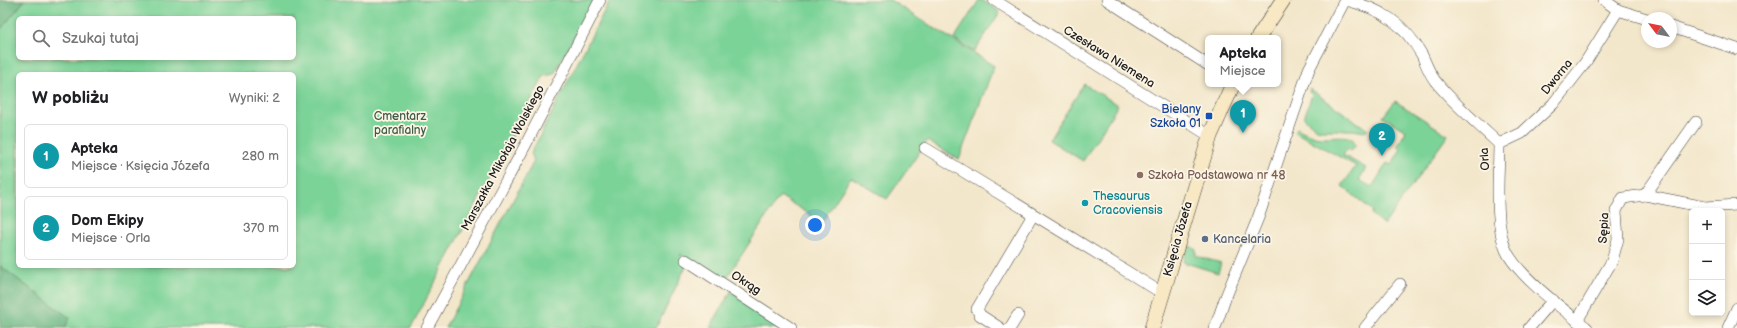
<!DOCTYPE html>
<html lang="pl">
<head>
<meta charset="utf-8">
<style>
	:root { --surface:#fff; --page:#f6f6f6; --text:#202124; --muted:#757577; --line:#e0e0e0; --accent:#b5179e }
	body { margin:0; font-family:"Balsamiq Sans",sans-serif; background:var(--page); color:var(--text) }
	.controls { position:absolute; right:12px; bottom:12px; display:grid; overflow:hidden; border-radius:6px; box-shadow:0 2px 6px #0003 }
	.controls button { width:36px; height:36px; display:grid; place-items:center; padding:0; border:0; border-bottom:1px solid var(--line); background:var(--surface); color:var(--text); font:20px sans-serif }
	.compass { position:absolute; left:1641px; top:12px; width:36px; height:36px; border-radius:50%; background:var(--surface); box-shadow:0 2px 6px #0003; rotate:302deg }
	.you { position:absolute; left:815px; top:225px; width:14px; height:14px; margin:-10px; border:3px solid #fff; border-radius:50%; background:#1a73e8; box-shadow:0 0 0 6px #1a73e833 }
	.badge { display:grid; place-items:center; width:26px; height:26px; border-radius:50%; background:var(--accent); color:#fff; font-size:13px; font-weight:700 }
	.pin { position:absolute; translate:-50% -33px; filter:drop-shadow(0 1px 2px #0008) }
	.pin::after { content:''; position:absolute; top:21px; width:14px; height:12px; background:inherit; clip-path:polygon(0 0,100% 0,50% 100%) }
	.popup { position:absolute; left:1205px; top:35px; width:76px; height:52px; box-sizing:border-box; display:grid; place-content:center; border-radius:6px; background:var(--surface); filter:drop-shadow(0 1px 3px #0005); font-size:13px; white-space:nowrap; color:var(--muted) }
	.popup b { font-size:15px; color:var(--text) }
	.popup::after { content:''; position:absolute; left:50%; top:100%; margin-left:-8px; border:8px solid transparent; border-top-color:var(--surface) }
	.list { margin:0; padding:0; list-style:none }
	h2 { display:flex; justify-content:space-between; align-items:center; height:52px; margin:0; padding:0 16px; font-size:17px }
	h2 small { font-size:13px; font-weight:400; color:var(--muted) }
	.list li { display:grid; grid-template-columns:26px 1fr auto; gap:12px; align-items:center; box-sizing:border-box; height:64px; margin:0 8px 8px; padding:0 8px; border:1px solid var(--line); border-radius:6px }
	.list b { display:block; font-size:15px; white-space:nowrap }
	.list p { margin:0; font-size:13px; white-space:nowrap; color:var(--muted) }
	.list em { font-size:13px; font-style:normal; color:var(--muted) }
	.icon { flex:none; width:22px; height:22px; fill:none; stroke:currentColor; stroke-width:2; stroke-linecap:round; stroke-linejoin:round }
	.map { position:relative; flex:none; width:1737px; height:328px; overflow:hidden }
	.search { position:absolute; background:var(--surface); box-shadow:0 2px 6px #0003; left:16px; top:16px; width:280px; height:44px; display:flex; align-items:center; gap:10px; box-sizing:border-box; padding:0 14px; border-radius:6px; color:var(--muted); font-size:15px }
	.panel { position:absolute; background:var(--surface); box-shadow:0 2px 6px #0003; left:16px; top:72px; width:280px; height:196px; border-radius:6px }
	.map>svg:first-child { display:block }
	.green { fill:#7cd398; stroke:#4c785a; fill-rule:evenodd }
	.forest { fill:#65b580; stroke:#40684e }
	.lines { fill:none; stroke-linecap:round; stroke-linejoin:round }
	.street-casing { stroke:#3c3a36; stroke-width:12 }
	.secondary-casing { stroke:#3c3a36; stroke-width:16 }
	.street { stroke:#fff; stroke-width:11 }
	.secondary { stroke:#f8e8c3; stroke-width:15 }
	.transit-dot { fill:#1a4fb4; stroke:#fcf5e5; stroke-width:1.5 }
	.education-dot { fill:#8d6e63; stroke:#fcf5e5; stroke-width:1.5 }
	.culture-dot { fill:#0f9aa8; stroke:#fcf5e5; stroke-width:1.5 }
	.service-dot { fill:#5c6f8a; stroke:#fcf5e5; stroke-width:1.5 }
	.labels { text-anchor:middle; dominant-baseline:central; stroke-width:3.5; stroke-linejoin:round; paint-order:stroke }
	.street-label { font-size:12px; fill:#1c1c1c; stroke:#fcf5e5 }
	.transit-label { font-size:12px; fill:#164399; stroke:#fcf5e5; text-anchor:end }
	.park-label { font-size:12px; fill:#3e5c47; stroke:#fcf5e5 }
	.education-label { font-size:12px; fill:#785e54; stroke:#fcf5e5; text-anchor:start }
	.culture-label { font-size:12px; fill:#0d838f; stroke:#fcf5e5; text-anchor:start }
	.service-label { font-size:12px; fill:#4e5e75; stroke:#fcf5e5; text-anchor:start }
</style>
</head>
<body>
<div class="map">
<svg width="1737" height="328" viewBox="0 0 1737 328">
	<rect width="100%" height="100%" fill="#fcf5e5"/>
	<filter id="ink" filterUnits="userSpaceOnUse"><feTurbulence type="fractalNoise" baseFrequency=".025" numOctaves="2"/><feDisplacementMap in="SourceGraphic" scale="8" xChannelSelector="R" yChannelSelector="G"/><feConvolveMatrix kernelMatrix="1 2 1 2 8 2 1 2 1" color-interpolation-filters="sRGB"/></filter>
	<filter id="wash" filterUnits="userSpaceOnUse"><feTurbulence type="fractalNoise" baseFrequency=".012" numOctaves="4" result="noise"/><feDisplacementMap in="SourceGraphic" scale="16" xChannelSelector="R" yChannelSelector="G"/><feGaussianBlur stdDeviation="0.9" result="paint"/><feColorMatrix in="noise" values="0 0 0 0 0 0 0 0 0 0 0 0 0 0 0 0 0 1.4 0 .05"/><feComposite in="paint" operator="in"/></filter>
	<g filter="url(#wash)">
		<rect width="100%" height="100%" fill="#f3e7cb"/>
		<g class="green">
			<path d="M25,0H594L554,74L544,76L411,328H65L69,318L0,266V30ZM18,18H294V58H18ZM18,74H294V266H18Z"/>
			<polygon points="610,0 890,0 994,66 959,159 927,141 887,199 851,177 822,222 780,196 724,282 680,254 687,264 656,328 445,328 534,161 531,153"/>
			<polygon points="979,0 982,0 1000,12 974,52 954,39"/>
			<polygon points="1084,84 1118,105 1083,161 1049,140"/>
			<polygon points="1310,89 1368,130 1365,132 1353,130 1321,130 1317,129 1304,118 1312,94 1309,92"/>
			<path d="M1395,101L1448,135L1384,225L1371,214L1373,211L1342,186L1356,166L1295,132L1297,128C1304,132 1312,136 1320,137C1330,138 1356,131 1355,146L1351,151L1347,149L1343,155L1366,168L1359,180L1372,187L1387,163L1391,165L1401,149L1397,147L1406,131L1383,117Z"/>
			<polygon points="1188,245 1196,249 1196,256 1221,263 1218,273 1183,262"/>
			<polygon points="731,291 786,328 710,328"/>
		</g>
		<g class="forest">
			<polygon points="0,0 25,0 0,30"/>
			<polygon points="0,266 70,318 65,328 0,328"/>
		</g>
	</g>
	<g filter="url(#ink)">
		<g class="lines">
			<g class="street-casing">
				<g id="street">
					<polyline points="994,0 1210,136"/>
					<polyline points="1107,0 1208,65"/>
					<path d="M1346,0C1381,9 1404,23 1422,55C1426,64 1430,75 1436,82C1454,104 1478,124 1499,144C1499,173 1494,223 1506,250C1517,275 1564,310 1587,328"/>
					<polyline points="1604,0 1618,10 1647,19"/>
					<polyline points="1671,27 1737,49"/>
					<polyline points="1499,144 1522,133 1553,104 1585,63 1618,10"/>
					<polyline points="925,148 1162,293"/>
					<polyline points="1645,195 1696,122"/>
					<polyline points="686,260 791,328"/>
					<polyline points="1577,321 1612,261 1618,239 1616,211 1623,198 1645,195 1705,207 1737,205"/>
					<polyline points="427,328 526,144 600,0"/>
					<polyline points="1000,328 980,315 977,309 1033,215"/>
					<polyline points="1010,328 1018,315"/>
					<polyline points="1215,328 1225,299 1258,218 1309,69 1345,0"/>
					<polyline points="1365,328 1400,284"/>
					<polyline points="1529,328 1553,300"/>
					<polyline points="1728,328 1737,308"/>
				</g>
			</g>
			<g class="secondary-casing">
				<g id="secondary">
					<polyline points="1258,38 1283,0"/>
					<polyline points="1152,328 1210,136 1233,84"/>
				</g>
			</g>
			<use href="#street" class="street"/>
			<use href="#secondary" class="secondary"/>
		</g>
	</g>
	<rect class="transit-dot" x="1205" y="112" width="8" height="8" rx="2"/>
	<circle class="education-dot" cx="1140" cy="175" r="4"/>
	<circle class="culture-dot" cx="1085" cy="203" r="4"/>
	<circle class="service-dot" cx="1205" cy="239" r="4"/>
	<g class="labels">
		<g class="street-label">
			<text transform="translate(1109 57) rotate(32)">Czesława Niemena</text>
			<text transform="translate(1557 77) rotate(-51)">Dworna</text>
			<text transform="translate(503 158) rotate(-62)">Marszałka Mikołaja Wolskiego</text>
			<text transform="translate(1485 159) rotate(-94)">Orla</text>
			<text transform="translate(1604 228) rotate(-86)">Sępia</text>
			<text transform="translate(1178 239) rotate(-74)">Księcia Józefa</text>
			<text transform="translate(746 283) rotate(33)">Okrąg</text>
		</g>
		<g class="transit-label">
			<text x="1201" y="109">Bielany<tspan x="1201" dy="14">Szkoła 01</tspan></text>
		</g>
		<g class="park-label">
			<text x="400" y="116">Cmentarz<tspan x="400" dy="14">parafialny</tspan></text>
		</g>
		<g class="education-label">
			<text x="1148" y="175">Szkoła Podstawowa nr 48</text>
		</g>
		<g class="culture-label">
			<text x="1093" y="196">Thesaurus<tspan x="1093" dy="14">Cracoviensis</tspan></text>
		</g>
		<g class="service-label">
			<text x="1213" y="239">Kancelaria</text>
		</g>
	</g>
</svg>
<div class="controls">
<button>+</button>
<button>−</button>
<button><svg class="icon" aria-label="layers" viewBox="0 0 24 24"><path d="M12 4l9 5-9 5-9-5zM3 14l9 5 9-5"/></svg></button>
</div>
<svg class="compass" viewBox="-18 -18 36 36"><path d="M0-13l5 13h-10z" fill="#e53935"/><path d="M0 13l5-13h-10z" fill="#757577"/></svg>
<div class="you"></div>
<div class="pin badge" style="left:1243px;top:133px;background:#0f9aa8">1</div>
<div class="popup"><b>Apteka</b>Miejsce</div>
<div class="pin badge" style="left:1382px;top:156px;background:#0f9aa8">2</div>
<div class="search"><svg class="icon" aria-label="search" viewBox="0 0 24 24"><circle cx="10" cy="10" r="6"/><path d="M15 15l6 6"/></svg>Szukaj tutaj</div>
<section class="panel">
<h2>W pobliżu<small>Wyniki: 2</small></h2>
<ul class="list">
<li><span class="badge" style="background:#0f9aa8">1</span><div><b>Apteka</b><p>Miejsce · Księcia Józefa</p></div><em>280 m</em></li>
<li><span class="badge" style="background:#0f9aa8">2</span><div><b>Dom Ekipy</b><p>Miejsce · Orla</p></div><em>370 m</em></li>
</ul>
</section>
</div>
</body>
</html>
